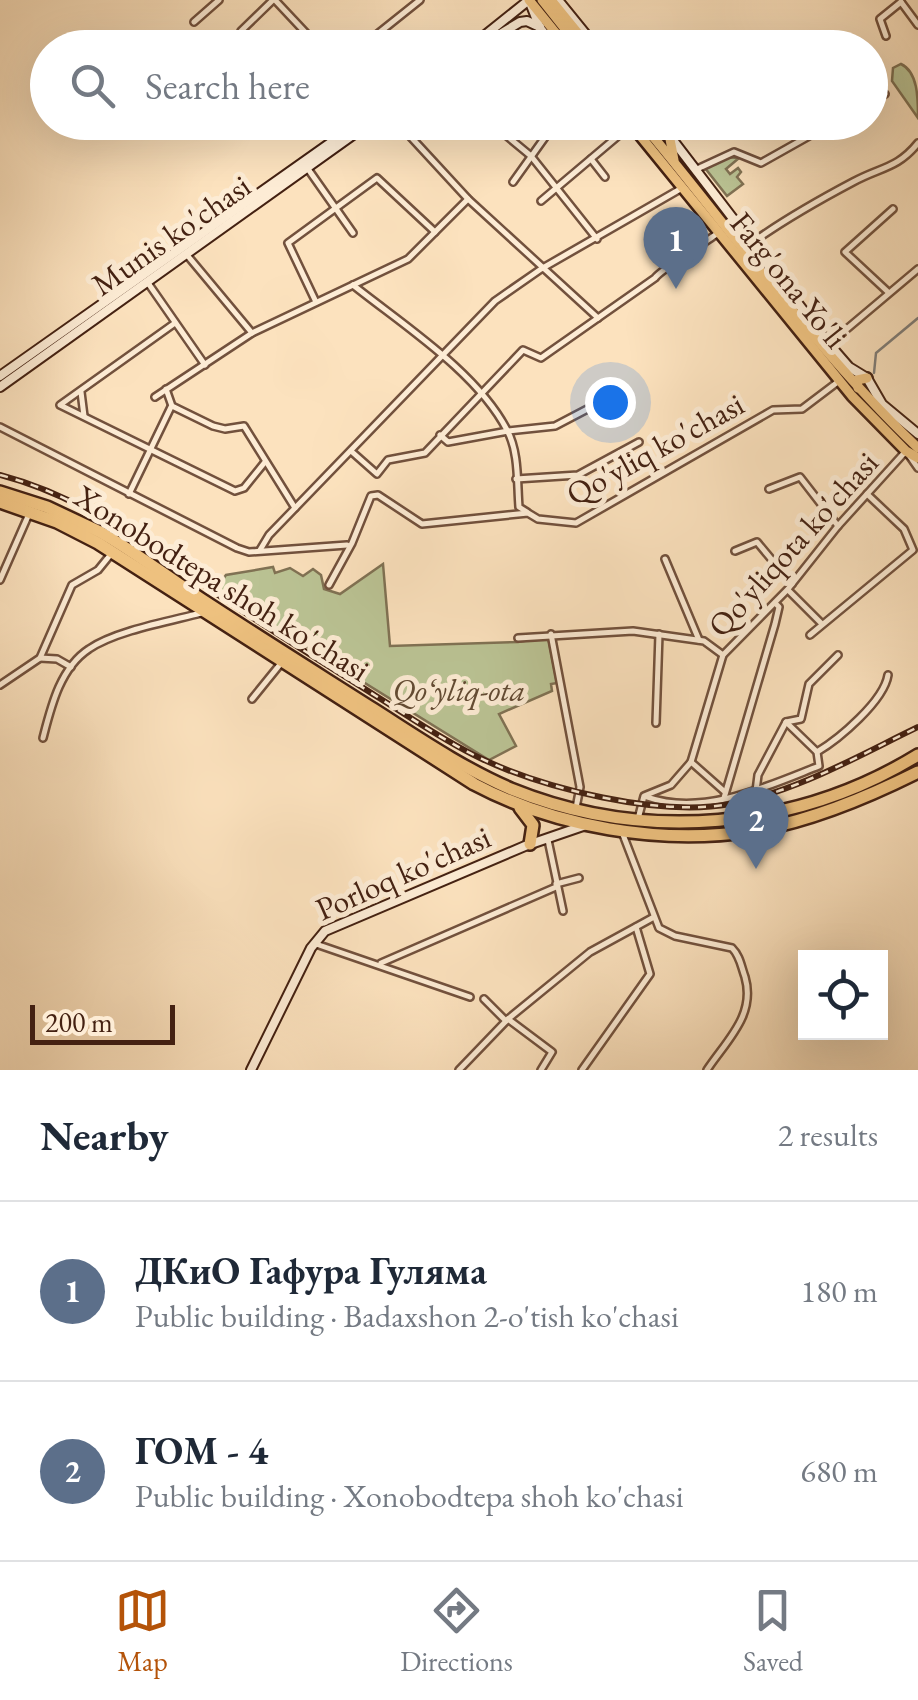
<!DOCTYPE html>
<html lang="en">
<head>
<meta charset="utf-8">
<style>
	:root { --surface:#fff; --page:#f2f2f3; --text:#1f2937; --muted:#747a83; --line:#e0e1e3; --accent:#b45309 }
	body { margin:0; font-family:"EB Garamond",serif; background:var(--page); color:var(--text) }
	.controls { position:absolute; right:30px; bottom:30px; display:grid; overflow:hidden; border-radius:0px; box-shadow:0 10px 40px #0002 }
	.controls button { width:90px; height:90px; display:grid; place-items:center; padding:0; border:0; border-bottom:2px solid var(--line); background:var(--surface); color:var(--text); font:50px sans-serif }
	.scale { position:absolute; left:30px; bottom:25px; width:145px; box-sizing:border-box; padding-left:10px; border:5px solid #442112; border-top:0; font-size:28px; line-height:35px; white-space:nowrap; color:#442112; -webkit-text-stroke:8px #fdecd5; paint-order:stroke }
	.you { position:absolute; left:610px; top:402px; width:35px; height:35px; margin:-25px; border:8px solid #fff; border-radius:50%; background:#1a73e8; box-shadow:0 0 0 15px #1a73e833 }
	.badge { display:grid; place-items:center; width:65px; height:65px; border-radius:50%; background:var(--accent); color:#fff; font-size:32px; font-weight:700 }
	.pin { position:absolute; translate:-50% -82px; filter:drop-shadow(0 2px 5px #0008) }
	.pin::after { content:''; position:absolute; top:52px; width:35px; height:30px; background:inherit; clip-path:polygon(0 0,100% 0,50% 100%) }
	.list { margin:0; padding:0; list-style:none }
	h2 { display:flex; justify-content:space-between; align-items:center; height:130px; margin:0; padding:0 40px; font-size:42px }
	h2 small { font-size:32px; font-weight:400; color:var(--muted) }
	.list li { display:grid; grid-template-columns:65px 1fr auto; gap:30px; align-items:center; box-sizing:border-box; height:180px; padding:0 40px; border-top:2px solid var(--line) }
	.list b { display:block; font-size:38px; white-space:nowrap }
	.list p { margin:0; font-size:32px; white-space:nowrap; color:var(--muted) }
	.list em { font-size:32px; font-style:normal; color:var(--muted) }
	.icon { flex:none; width:55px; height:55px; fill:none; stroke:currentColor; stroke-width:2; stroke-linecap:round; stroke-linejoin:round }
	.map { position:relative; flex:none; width:918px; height:1070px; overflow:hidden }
	.search { position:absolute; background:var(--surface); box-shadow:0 10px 40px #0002; left:30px; right:30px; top:30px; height:110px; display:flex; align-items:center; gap:25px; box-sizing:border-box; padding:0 35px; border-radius:55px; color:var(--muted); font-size:38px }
	.sheet { height:490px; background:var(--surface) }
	nav { display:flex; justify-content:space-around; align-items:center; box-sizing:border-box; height:140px; border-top:2px solid var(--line); background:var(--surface); font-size:28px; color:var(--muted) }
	nav a { display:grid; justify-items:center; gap:5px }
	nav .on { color:var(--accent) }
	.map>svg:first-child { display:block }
	.green { fill:#bbc495; stroke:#807254; stroke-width:2.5 }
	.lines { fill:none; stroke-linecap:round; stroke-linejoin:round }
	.stream { stroke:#7f7d79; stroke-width:2.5 }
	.street-casing { stroke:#72513d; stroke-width:10 }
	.secondary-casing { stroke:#442112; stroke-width:12 }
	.primary-casing { stroke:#442112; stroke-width:14 }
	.highway-casing { stroke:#442112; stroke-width:16 }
	.street { stroke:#fdecd5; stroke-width:5 }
	.secondary { stroke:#fdecd5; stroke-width:8 }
	.primary { stroke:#eec17f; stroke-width:9 }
	.highway { stroke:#eec17f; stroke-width:11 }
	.rail-casing { stroke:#442112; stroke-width:6 }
	.rail { stroke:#fdecd5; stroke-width:2.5; stroke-dasharray:8; stroke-linecap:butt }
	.labels { text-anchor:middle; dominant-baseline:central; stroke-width:10; stroke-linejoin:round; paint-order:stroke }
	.street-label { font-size:32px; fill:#442112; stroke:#fdecd5 }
	.park-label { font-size:32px; font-style:italic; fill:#624a33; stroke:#fdecd5 }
</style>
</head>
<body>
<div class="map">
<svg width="918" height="1070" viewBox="0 0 918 1070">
	<rect width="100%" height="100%" fill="#fce2be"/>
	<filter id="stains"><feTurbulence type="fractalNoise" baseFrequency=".002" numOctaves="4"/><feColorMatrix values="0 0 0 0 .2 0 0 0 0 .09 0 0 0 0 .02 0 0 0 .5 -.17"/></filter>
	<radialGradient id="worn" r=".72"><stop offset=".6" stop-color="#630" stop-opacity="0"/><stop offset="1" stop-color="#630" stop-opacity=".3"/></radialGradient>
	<g class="green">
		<path d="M901,64C918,72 918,98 918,118L892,81L893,68Z"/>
		<polygon points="723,157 739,158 726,169 730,174 738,168 741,172 737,177 743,184 727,196 705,168"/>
		<polygon points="383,564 390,646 518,642 548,637 557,683 551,684 552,691 499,714 516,746 489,760 215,590 226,575 273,567 275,573 290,568 303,576 313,569 321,575 324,589 340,594"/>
	</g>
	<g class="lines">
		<polyline class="stream" points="874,373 876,353 918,318"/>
		<g class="street-casing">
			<g id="street">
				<polyline points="275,0 320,48"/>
				<polyline points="901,2 918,25"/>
				<polyline points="194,22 219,0"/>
				<polyline points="241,31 273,0"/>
				<polyline points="886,36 880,19 901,2"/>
				<polyline points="360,48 420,0"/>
				<polyline points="870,102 885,94"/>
				<polyline points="397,122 468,199 598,318"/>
				<polyline points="490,122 531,156 597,239"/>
				<polyline points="533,122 548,133"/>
				<polyline points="591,159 605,177"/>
				<polyline points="308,169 353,233"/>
				<polyline points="695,170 734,152 761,163 834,122"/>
				<polyline points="513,182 548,133 560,122"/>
				<polyline points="541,201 631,125"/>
				<path d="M753,242C784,220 819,200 853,182C880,167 897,169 918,143"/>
				<polyline points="187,255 252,333"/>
				<polyline points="148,283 205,365"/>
				<path d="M353,285C403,325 477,372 507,430C519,452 517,482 519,507L527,512"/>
				<polyline points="888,292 845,252 893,209"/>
				<polyline points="316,302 288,243 377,178 435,232"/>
				<polyline points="175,323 60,405 235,491 244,488 265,462"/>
				<polyline points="829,344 918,269"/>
				<polyline points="166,389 172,406 213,426 225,429 244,426 295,508"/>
				<polyline points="81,392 84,416"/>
				<polyline points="155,397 252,333 408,259 468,199"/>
				<polyline points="0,427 237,548 249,552 347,545"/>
				<polyline points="440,435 448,442 508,431 555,426 616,394"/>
				<path d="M351,451L377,474L388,460L425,453L523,350L541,358L655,278C660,270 706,242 718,233"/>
				<polyline points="516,479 578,475 639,442"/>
				<polyline points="769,489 800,477 838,526"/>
				<polyline points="129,494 171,407"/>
				<polyline points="260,550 269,535 495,301 541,269 682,188"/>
				<polyline points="735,551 757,542 792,584"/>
				<polyline points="665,559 699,640"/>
				<polyline points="0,580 29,514"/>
				<polyline points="329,585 352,543 371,496 378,495 422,524 528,513 538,519 576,523 773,410 802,409 839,381"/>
				<polyline points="788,590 821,623"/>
				<polyline points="551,634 580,787 576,808"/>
				<polyline points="810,635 913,550 904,529 867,494"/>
				<polyline points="518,638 633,631 704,641 723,655"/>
				<polyline points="40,658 57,659 71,667"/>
				<polyline points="0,685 40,658 72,585 98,570 111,554"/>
				<polyline points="252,699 282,662"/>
				<polyline points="656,723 659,634"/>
				<path d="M43,738C51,707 60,668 89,649C115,631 170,621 201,613"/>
				<path d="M817,752C839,739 884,701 888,675"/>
				<polyline points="691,762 725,792"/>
				<polyline points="756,791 758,775 786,722 801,719 809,684 838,655"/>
				<path d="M647,797C703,817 768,786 819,766L817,752L786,722"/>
				<polyline points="724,798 775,624 779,607 775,603"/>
				<polyline points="638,819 644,796 671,785 691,762 723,655 788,589 838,526 906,451 918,468"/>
				<path d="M622,832L659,928L675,936L732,948C740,956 741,966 745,977C756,1015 727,1040 707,1070"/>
				<polyline points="548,840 563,911"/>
				<polyline points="556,884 579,878"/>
				<polyline points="316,944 470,997"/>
				<polyline points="381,963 556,887"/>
				<polyline points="484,999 506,1021"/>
				<polyline points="508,1019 552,1052 541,1070"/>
				<polyline points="459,1070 508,1019 590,952 654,917"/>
				<polyline points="582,1070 650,974 636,927"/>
			</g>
		</g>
		<g class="secondary-casing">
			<g id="secondary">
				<polyline points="558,0 597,48"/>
				<polyline points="482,45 520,22 527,21 540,27"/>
				<polyline points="469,48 529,0 540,28 556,48"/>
				<polyline points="659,122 829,344 849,367 867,378 882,404 918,434"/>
				<polyline points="0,376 360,122"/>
				<polyline points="0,387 371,122"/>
				<polyline points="251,1070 311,948 325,931 525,846 586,825"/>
			</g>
		</g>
		<g class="primary-casing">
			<g id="primary">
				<polyline points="529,0 568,48"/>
				<polyline points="542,0 580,48"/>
				<polyline points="551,0 590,48"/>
				<polyline points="629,122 852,396 906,451 918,458"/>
				<path d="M641,122C733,232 815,350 918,448"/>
				<polyline points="669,134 674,160"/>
				<polyline points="858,388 857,380 867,378"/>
			</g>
		</g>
		<g class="highway-casing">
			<g id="highway">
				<path d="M0,492L47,507L100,532C137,553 171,580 207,603C262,639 318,674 373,709C417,737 462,768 511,789C644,843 796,830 918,755"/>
				<path d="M0,502L57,522L98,543L474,784C555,827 661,845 751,831C809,822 866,798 918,772"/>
				<polyline points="520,808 533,825 530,844"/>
			</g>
		</g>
		<use href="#street" class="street"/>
		<use href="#secondary" class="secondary"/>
		<use href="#primary" class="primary"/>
		<use href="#highway" class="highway"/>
		<g class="rail-casing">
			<path id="rail" d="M0,475C84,497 140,543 211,590C265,627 321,661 376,696C410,717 444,741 480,758C545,789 659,817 730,804C796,792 858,756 918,727"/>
		</g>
		<use href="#rail" class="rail"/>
	</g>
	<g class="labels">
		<g class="street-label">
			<text transform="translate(171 235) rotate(-35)">Munis ko'chasi</text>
			<text transform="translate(789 280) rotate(51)">Farg'ona Yo'li</text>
			<text transform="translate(655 449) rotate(-29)">Qo'yliq ko'chasi</text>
			<text transform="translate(793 544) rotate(-48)">Qo'yliqota ko'chasi</text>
			<text transform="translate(222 583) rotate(32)">Xonobodtepa shoh ko'chasi</text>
			<text transform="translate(403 873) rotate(-24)">Porloq ko'chasi</text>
		</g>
		<g class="park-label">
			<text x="459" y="690">Qo‘yliq-ota</text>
		</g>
	</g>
	<rect width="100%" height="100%" filter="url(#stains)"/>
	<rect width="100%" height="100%" fill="url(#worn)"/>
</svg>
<div class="controls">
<button><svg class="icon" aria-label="locate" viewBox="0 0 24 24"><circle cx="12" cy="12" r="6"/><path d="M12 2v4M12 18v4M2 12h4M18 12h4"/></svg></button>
</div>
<div class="scale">200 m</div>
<div class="you"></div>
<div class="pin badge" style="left:676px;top:289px;background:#5c6f8a">1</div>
<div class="pin badge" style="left:756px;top:869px;background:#5c6f8a">2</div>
<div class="search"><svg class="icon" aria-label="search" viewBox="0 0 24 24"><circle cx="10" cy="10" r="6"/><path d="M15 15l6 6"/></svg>Search here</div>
</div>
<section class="sheet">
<h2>Nearby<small>2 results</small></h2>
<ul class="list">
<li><span class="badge" style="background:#5c6f8a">1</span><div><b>ДКиО Гафура Гуляма</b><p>Public building · Badaxshon 2-o'tish ko'chasi</p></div><em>180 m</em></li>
<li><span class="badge" style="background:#5c6f8a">2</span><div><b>ГОМ - 4</b><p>Public building · Xonobodtepa shoh ko'chasi</p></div><em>680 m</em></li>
</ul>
</section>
<nav>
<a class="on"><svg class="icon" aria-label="map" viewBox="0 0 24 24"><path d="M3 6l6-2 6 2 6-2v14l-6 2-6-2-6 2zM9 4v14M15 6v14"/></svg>Map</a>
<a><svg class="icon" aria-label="directions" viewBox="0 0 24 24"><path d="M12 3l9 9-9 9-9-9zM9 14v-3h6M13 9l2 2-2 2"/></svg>Directions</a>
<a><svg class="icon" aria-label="saved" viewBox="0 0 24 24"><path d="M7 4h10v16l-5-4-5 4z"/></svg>Saved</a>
</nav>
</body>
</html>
